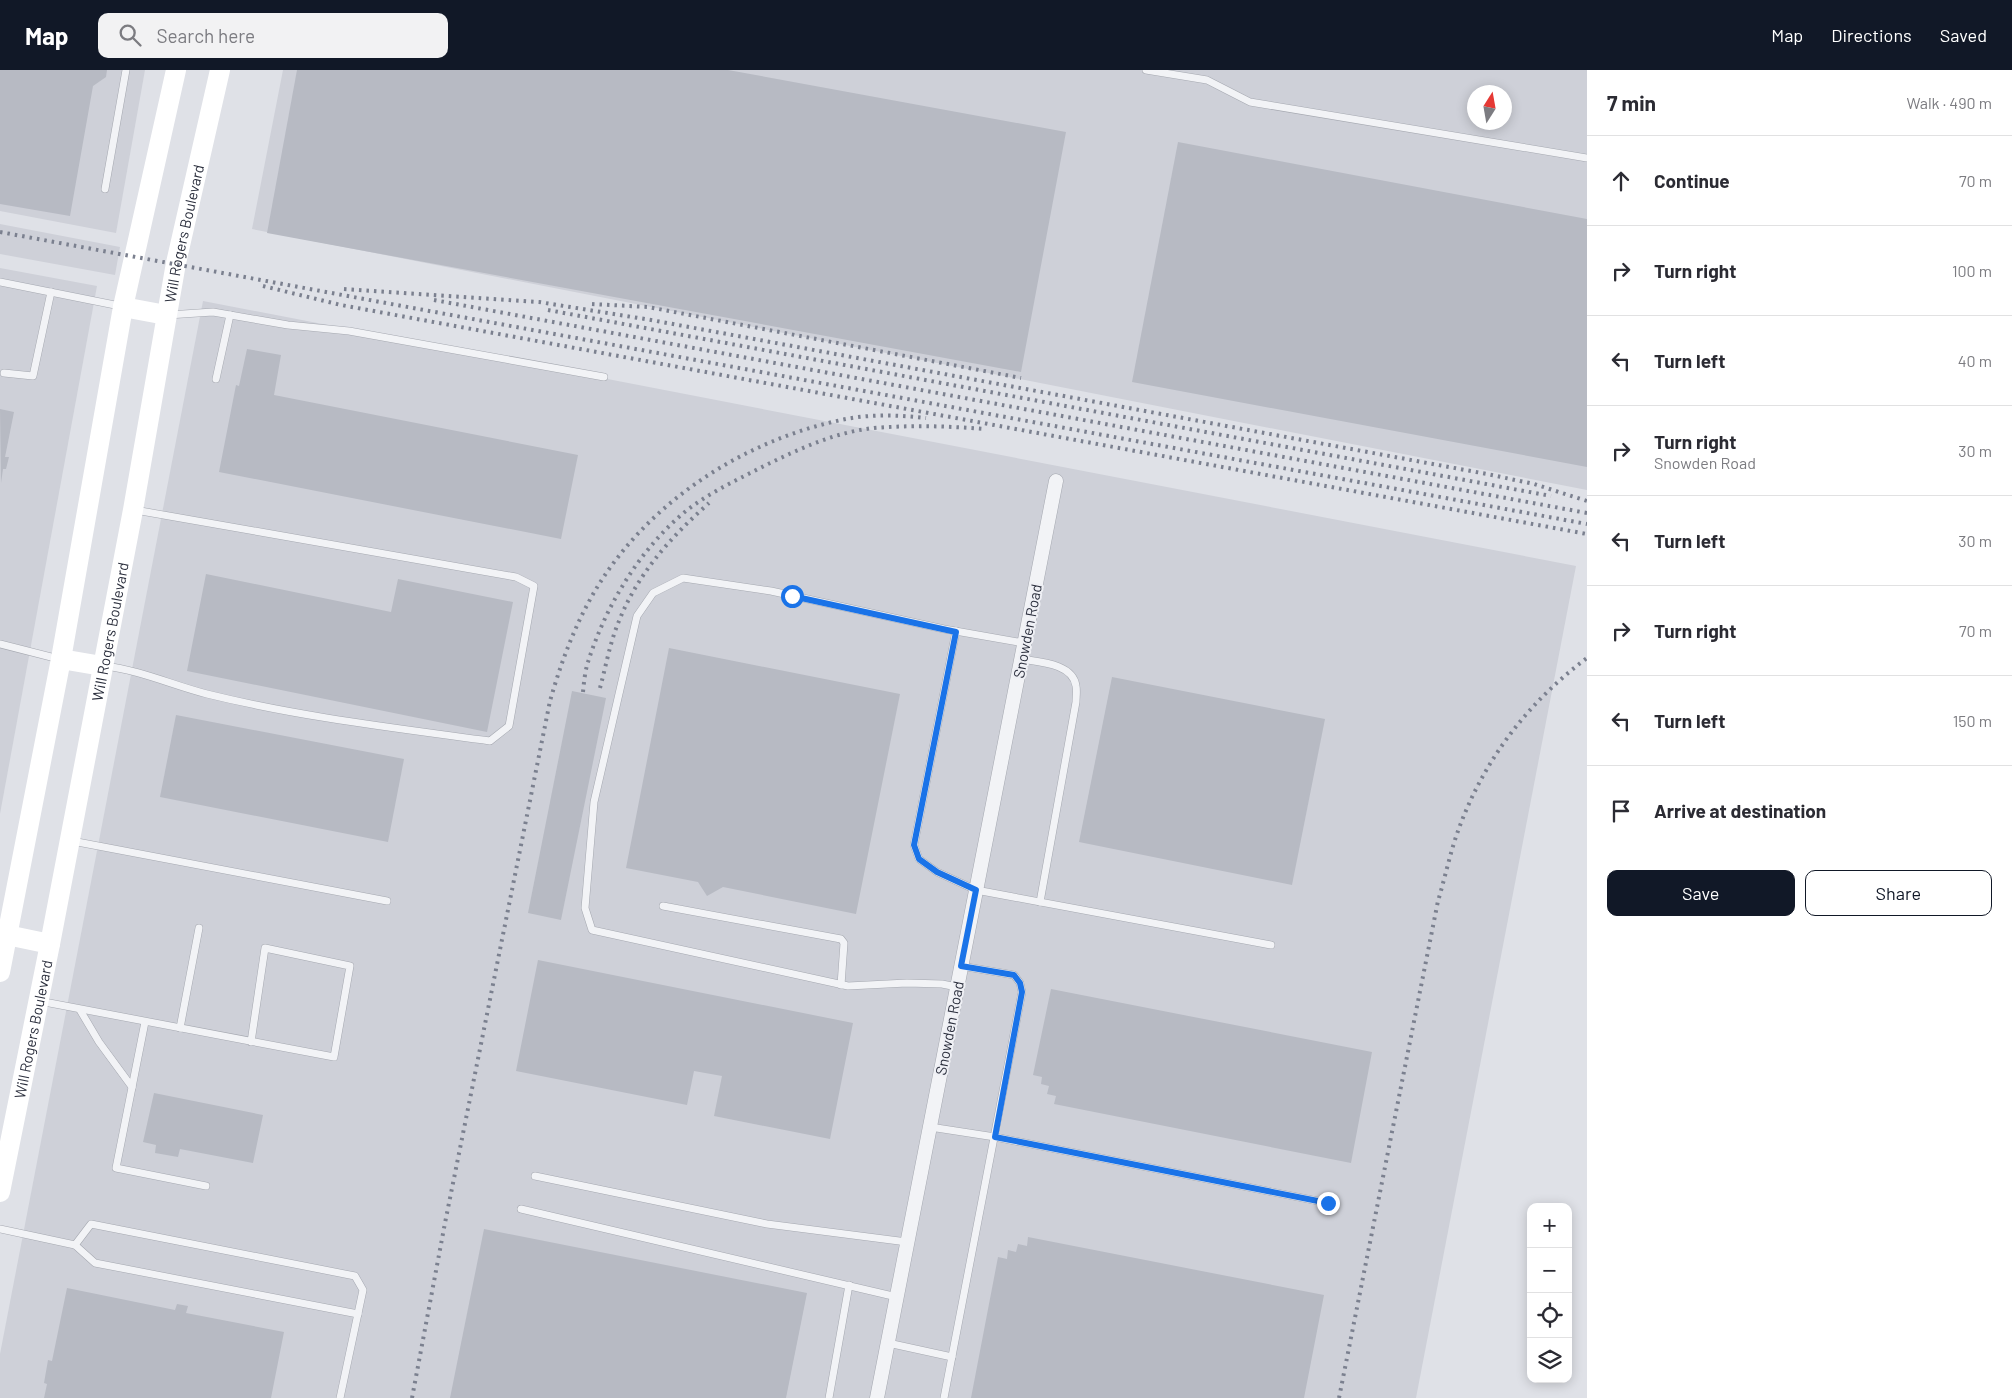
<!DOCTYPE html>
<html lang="en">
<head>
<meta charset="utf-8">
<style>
	:root { --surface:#fff; --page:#f2f2f3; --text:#2b2b33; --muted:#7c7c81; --line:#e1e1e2; --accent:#111827 }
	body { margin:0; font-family:Barlow,sans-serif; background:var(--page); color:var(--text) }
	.controls { position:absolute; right:15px; bottom:15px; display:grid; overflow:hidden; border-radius:10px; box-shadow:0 2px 12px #0003 }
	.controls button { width:45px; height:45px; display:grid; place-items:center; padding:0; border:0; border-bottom:1px solid var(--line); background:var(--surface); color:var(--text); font:25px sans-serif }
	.compass { position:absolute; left:1467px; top:15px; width:45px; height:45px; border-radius:50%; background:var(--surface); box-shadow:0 2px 12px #0003; rotate:11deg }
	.stop { position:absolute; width:15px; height:15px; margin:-11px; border:4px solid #1a73e8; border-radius:50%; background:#fff }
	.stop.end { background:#1a73e8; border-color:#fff; box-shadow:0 1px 5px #0008 }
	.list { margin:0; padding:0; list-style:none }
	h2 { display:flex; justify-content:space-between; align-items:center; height:65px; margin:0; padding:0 20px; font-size:21px }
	h2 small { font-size:16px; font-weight:400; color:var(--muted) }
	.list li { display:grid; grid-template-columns:32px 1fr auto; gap:15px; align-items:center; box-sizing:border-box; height:90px; padding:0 20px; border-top:1px solid var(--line) }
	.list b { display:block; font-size:19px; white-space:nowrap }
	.list p { margin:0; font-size:16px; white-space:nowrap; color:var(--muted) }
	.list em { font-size:16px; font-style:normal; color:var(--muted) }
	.actions { display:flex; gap:10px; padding:15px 20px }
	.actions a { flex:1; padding:11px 0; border:1px solid var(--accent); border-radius:10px; text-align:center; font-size:18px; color:var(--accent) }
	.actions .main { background:var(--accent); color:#fff }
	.icon { flex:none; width:28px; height:28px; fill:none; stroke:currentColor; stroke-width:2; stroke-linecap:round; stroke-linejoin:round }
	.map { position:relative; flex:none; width:1587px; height:1328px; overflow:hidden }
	header { display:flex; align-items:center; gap:30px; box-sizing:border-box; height:70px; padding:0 25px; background:var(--accent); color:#fff }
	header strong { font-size:24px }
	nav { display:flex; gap:28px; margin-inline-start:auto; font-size:18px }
	.search { width:350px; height:45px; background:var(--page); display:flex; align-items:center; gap:12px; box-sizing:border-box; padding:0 18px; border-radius:10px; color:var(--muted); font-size:19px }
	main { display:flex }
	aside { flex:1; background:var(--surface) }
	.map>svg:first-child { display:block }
	.built { fill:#ced0d8; fill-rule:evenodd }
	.building { fill:#b7bac3 }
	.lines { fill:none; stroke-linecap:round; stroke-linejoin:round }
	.service-casing { stroke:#a5a8b0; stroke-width:8 }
	.minor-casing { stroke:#a5a8b0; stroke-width:15 }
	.service { stroke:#f2f3f6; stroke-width:7 }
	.minor { stroke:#f2f3f6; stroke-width:14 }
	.secondary { stroke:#fff; stroke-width:20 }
	.rail { stroke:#7b808f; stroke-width:4; stroke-dasharray:2.5 5; stroke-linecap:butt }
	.route { stroke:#1a73e8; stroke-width:6 }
	.labels { text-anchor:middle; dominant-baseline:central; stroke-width:4; stroke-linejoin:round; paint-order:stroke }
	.street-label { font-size:15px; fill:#2a2e3c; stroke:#eff0f5 }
</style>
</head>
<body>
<header>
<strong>Map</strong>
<div class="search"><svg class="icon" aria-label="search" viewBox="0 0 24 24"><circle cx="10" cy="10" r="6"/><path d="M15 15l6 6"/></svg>Search here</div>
<nav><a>Map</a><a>Directions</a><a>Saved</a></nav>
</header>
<main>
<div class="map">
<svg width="1587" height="1328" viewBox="0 0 1587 1328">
	<rect width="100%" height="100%" fill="#dfe1e7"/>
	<g class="built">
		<polygon points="0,0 145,0 116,163 0,141"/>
		<path d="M283,0H1587V420L252,159ZM1474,22H1504V52H1474Z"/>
		<polygon points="0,154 120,177 115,205 0,184"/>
		<polygon points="0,198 97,216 0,744"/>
		<polygon points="203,231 1576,496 1416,1328 0,1328 0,1284"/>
	</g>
	<g class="building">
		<polygon points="0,0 107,0 106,7 93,16 70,146 0,134"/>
		<polygon points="297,0 728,0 1066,62 1021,302 267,163"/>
		<polygon points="1178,72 1587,149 1587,397 1132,312"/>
		<polygon points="247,279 281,285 274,325 578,385 561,469 219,402 236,315 239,316"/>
		<polygon points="0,339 14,342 5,387 9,387 6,399 3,399 1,413"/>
		<polygon points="206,504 391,542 398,509 513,532 487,662 187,601"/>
		<polygon points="669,578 900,624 856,844 723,817 707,826 698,812 626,798"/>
		<polygon points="1112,607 1325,649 1292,815 1079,772"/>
		<polygon points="572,621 606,628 561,850 528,843"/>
		<polygon points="176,645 404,689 388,772 160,727"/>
		<polygon points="538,890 853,953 830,1069 714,1046 722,1006 694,1001 687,1035 516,1001"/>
		<polygon points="1051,919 1372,982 1351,1093 1054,1034 1056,1026 1047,1024 1049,1016 1041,1014 1042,1007 1033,1005"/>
		<polygon points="154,1023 263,1045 253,1093 180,1079 178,1087 155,1083 156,1075 143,1072"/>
		<polygon points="484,1159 807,1223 786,1328 450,1328"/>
		<polygon points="1028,1167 1324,1225 1304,1328 971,1328 998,1187 1007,1189 1008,1180 1016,1182 1018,1174 1027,1176"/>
		<polygon points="67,1218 175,1240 177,1234 188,1236 186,1243 284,1262 271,1328 44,1328 47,1314 44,1313 48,1290 52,1291"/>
	</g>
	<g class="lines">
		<g class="service-casing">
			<g id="service">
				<polyline points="1146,0 1207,10 1250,32 1587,88"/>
				<polyline points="105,119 126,0"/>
				<polyline points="0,212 120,236"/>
				<polyline points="168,245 213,242 288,255 349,261 604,307"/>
				<polyline points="4,303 33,306 51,222"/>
				<polyline points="216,309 230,245"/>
				<polyline points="956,561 914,775 919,789 937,802 976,820 1271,875"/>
				<polyline points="0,574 59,589"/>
				<path d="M1021,589C1038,592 1073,593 1076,616C1077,621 1076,627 1076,632L1040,832"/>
				<path d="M104,596C140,600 172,615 207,624C300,647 395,658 490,671L509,656L534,516L516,507L135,440"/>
				<polyline points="72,771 387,831"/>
				<polyline points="663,836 841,869 844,873 841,915"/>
				<polyline points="957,917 942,914 907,913 848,916 592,860 585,838 594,732 637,546 653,523 683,508 771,521 944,559 1024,573"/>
				<polyline points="39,931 334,987 350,896 265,878 251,972"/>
				<polyline points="80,940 99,972 132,1017"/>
				<polyline points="145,952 116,1098 206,1116"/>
				<polyline points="180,958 199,858"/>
				<polyline points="930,1057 995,1067 1328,1133"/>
				<polyline points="535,1106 767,1154 907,1172"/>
				<polyline points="521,1139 897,1227"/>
				<polyline points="0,1159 75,1175 91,1154 355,1206 363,1220 340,1328"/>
				<polyline points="75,1175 95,1193 358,1244"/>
				<polyline points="888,1273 952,1287"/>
				<polyline points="829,1328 849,1215"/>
				<polyline points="944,1328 1022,922 1020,913 1014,905 961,896"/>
			</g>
		</g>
		<g class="minor-casing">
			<polyline id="minor" points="877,1328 1056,411"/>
		</g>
		<use href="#service" class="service"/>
		<use href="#minor" class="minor"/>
		<g class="secondary">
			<polyline points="123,237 166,245"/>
			<polyline points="61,589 102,596"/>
			<polyline points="7,865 50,874"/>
			<polyline points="0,902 61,589 123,237 176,0"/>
			<path id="s1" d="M0,1122L50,874L133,440L176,193L220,0"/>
		</g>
		<g class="rail">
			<polyline points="0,162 1587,454"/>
			<polyline points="263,216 341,235 1587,464"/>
			<polyline points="344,219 539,232 651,250 1487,404 1534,414 1587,431"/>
			<polyline points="434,230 1587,443"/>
			<polyline points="592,234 648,237 1021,308"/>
			<polyline points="548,240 1551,426"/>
			<path d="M600,618C606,596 610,572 619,551C638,503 671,467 709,433"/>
			<path d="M583,622C584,612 585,601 588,592C605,538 637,484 680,446C704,425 735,411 764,396C799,379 835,362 874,358C911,355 948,356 984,359"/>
			<path d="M412,1328L445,1153L550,631C564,582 583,533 615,491C670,418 756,367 846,349C872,344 900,345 926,348"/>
			<path d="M1339,1328L1438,831C1445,808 1450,783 1458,761C1483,691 1528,632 1587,588"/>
		</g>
	</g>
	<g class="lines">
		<polyline class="route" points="792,526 956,562 914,775 919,789 937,802 976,820 961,896 1014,905 1020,913 1022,922 995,1067 1328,1133"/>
	</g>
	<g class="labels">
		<g class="street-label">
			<text stroke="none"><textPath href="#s1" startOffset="976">Will Rogers Boulevard</textPath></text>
			<text stroke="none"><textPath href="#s1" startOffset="571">Will Rogers Boulevard</textPath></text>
			<text transform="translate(1027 561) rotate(-79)">Snowden Road</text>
			<text transform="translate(949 958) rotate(-79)">Snowden Road</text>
			<text stroke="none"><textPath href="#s1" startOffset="166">Will Rogers Boulevard</textPath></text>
		</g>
	</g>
</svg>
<div class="controls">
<button>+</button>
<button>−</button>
<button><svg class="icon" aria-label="locate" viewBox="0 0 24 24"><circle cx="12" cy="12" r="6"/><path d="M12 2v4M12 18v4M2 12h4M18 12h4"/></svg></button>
<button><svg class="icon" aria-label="layers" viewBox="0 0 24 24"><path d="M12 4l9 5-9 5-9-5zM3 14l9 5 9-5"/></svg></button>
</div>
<svg class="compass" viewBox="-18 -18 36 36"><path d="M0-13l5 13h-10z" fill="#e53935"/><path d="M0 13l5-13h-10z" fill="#7c7c81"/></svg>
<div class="stop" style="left:792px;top:526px"></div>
<div class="stop end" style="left:1328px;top:1133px"></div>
</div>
<aside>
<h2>7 min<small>Walk · 490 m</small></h2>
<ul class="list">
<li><svg class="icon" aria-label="ahead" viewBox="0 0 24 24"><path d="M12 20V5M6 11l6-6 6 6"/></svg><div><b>Continue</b></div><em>70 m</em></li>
<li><svg class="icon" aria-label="right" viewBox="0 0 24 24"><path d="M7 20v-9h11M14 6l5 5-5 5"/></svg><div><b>Turn right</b></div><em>100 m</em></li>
<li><svg class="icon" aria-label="left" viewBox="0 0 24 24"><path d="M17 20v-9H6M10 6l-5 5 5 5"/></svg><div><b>Turn left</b></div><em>40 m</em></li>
<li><svg class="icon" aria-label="right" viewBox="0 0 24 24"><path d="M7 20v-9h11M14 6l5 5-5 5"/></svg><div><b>Turn right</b><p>Snowden Road</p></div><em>30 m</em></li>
<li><svg class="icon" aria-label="left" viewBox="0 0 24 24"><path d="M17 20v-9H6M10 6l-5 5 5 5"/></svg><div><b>Turn left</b></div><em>30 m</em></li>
<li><svg class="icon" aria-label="right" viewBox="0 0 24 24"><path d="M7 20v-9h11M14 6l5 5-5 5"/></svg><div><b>Turn right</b></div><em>70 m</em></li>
<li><svg class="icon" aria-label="left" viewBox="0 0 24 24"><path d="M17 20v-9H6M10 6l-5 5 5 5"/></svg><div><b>Turn left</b></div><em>150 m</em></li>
<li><svg class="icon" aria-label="arrive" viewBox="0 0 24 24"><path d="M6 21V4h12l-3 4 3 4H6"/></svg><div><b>Arrive at destination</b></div></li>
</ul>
<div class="actions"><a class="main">Save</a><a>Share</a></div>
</aside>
</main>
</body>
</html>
